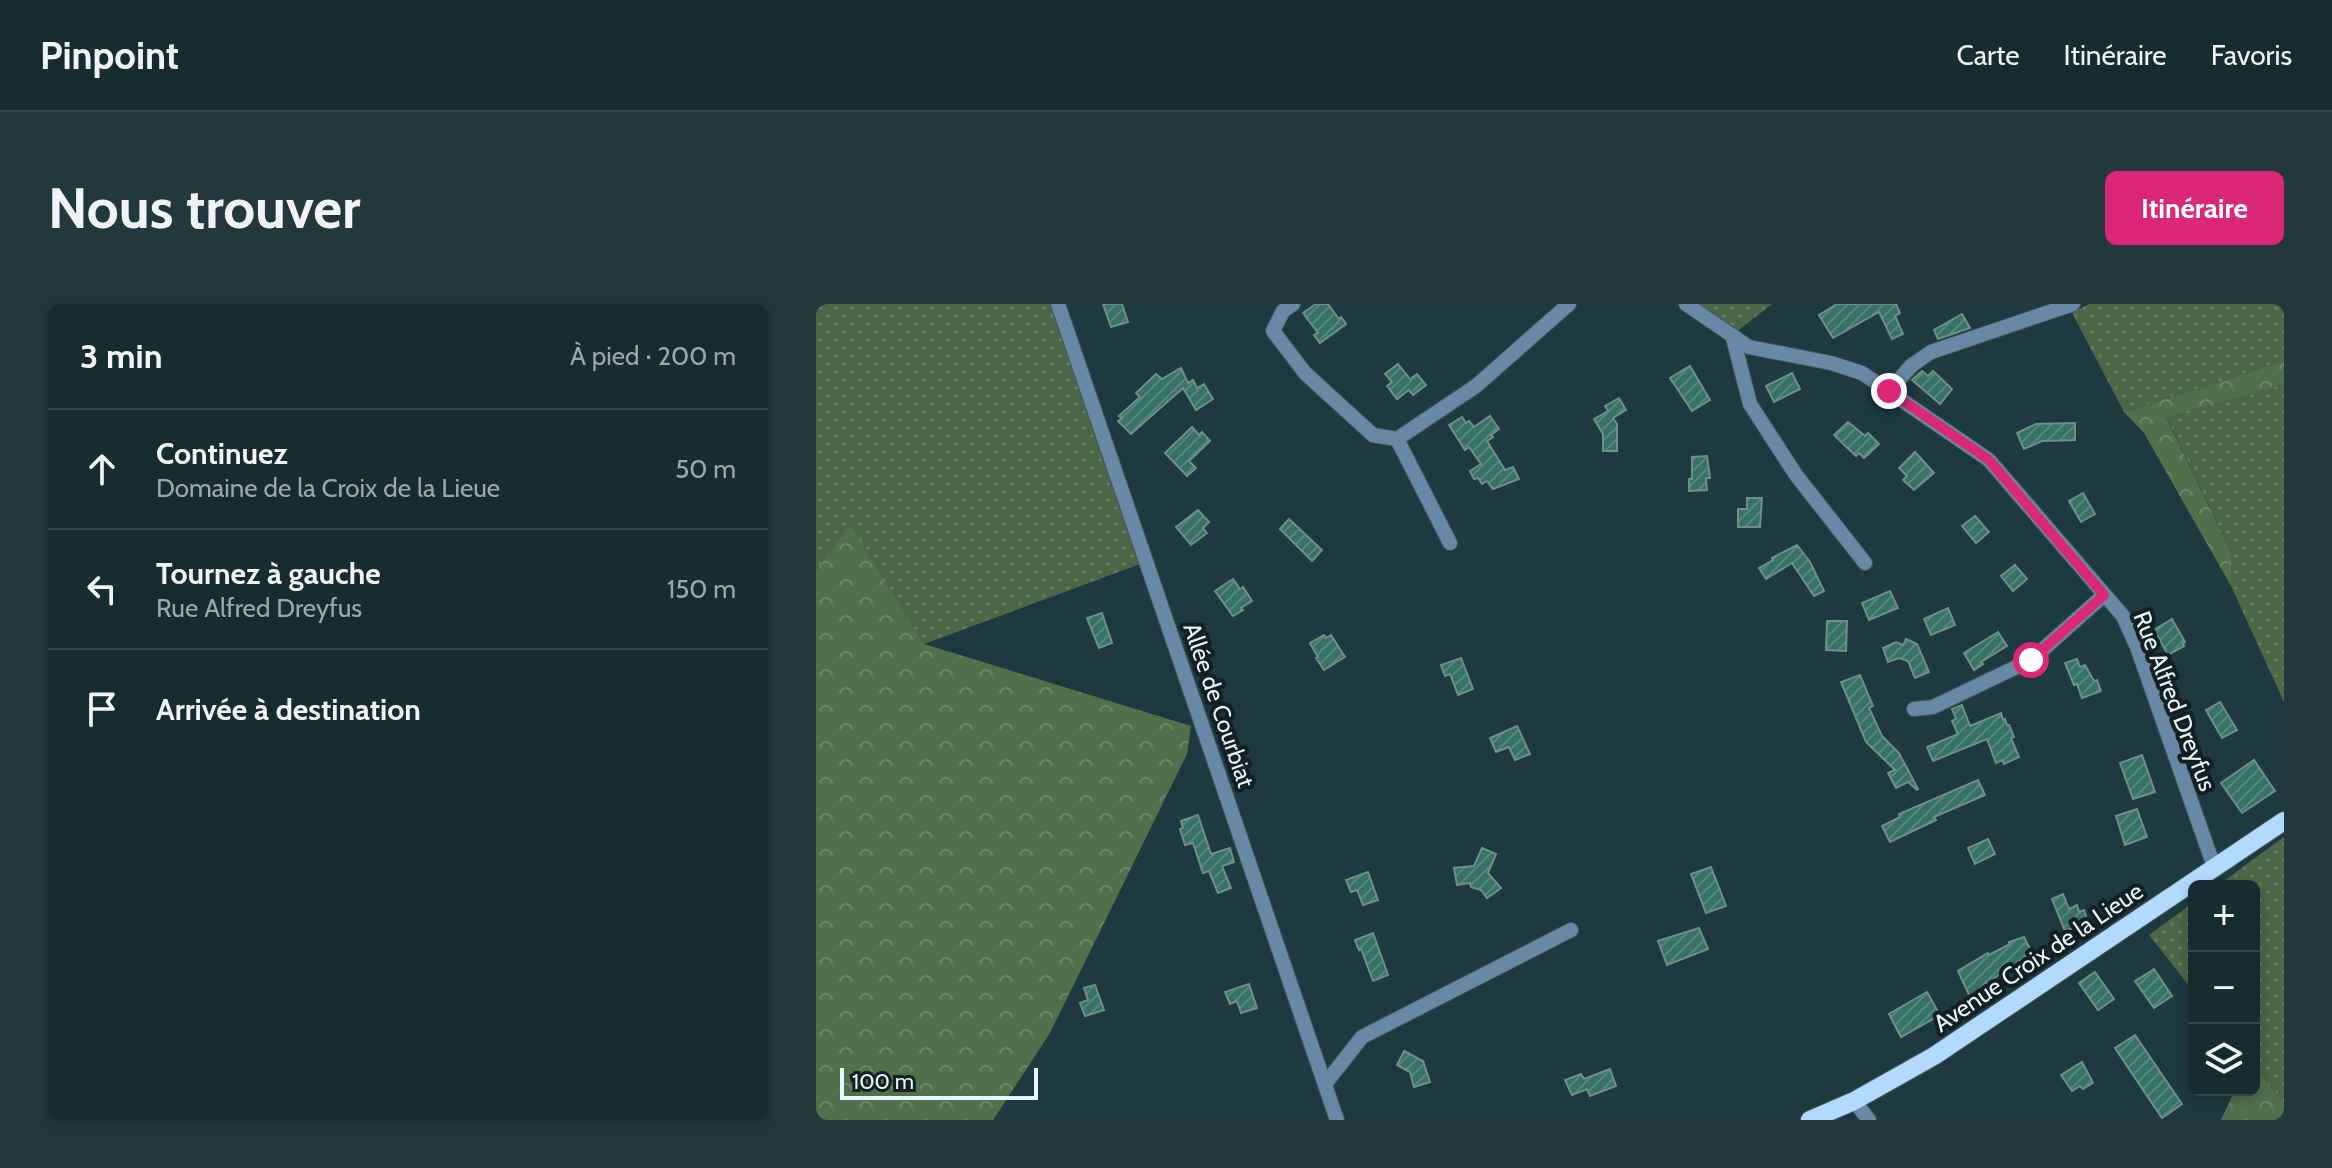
<!DOCTYPE html>
<html lang="fr">
<head>
<meta charset="utf-8">
<style>
	:root { --surface:#162c30; --page:#23383c; --text:#f1f3f6; --muted:#9ea7ab; --line:#35484c; --accent:#db2777 }
	body { margin:0; font-family:Cabin,sans-serif; background:var(--page); color:var(--text) }
	.controls { position:absolute; right:24px; bottom:24px; display:grid; overflow:hidden; border-radius:12px; box-shadow:0 4px 12px #0003 }
	.controls button { width:72px; height:72px; display:grid; place-items:center; padding:0; border:0; border-bottom:2px solid var(--line); background:var(--surface); color:var(--text); font:40px sans-serif }
	.scale { position:absolute; left:24px; bottom:20px; width:198px; box-sizing:border-box; padding-left:8px; border:4px solid #e6f7fa; border-top:0; font-size:22px; line-height:28px; white-space:nowrap; color:#e6f7fa; -webkit-text-stroke:6px #131f22; paint-order:stroke }
	.stop { position:absolute; width:24px; height:24px; margin:-18px; border:6px solid #db2777; border-radius:50%; background:#fff }
	.stop.end { background:#db2777; border-color:#fff; box-shadow:0 2px 8px #0008 }
	.list { margin:0; padding:0; list-style:none }
	h2 { display:flex; justify-content:space-between; align-items:center; height:104px; margin:0; padding:0 32px; font-size:34px }
	h2 small { font-size:26px; font-weight:400; color:var(--muted) }
	.list li { display:grid; grid-template-columns:52px 1fr auto; gap:24px; align-items:center; box-sizing:border-box; height:120px; padding:0 32px; border-top:2px solid var(--line) }
	.list b { display:block; font-size:30px; white-space:nowrap }
	.list p { margin:0; font-size:26px; white-space:nowrap; color:var(--muted) }
	.list em { font-size:26px; font-style:normal; color:var(--muted) }
	.icon { flex:none; width:44px; height:44px; fill:none; stroke:currentColor; stroke-width:2; stroke-linecap:round; stroke-linejoin:round }
	.map { position:relative; flex:none; width:1468px; height:816px; overflow:hidden; border-radius:12px }
	header { display:flex; align-items:center; gap:48px; box-sizing:border-box; height:112px; padding:0 40px; background:var(--surface); border-bottom:2px solid var(--line) }
	header strong { font-size:38px }
	nav { display:flex; gap:44px; margin-inline-start:auto; font-size:28px }
	.intro { display:flex; align-items:center; justify-content:space-between; box-sizing:border-box; height:192px; padding:0 48px }
	h1 { margin:0; font-size:56px }
	.button { padding:20px 36px; border-radius:12px; background:var(--accent); color:#fff; font-size:28px; font-weight:700 }
	main { display:flex; gap:48px; padding:0 48px }
	aside { flex:1; background:var(--surface); border-radius:12px; box-shadow:0 4px 12px #0003 }
	.map>svg:first-child { display:block }
	.grass { fill:url(#grass-dots) }
	.forest { fill:url(#forest-crowns) }
	.building { fill:url(#building-hatch); stroke:#718f87; stroke-width:2 }
	.lines { fill:none; stroke-linecap:round; stroke-linejoin:round }
	.minor-casing { stroke:#3d585e; stroke-width:16 }
	.major-casing { stroke:#3d585e; stroke-width:20 }
	.minor { stroke:#6889a6; stroke-width:14 }
	.major { stroke:#b2dafd; stroke-width:18 }
	.route { stroke:#db2777; stroke-width:10 }
	.labels { text-anchor:middle; dominant-baseline:central; stroke-width:8; stroke-linejoin:round; paint-order:stroke }
	.street-label { font-size:24px; fill:#e6f7fa; stroke:#131f22 }
</style>
</head>
<body>
<header>
<strong>Pinpoint</strong>
<nav><a>Carte</a><a>Itinéraire</a><a>Favoris</a></nav>
</header>
<div class="intro"><h1>Nous trouver</h1><a class="button">Itinéraire</a></div>
<main>
<aside>
<h2>3 min<small>À pied · 200 m</small></h2>
<ul class="list">
<li><svg class="icon" aria-label="ahead" viewBox="0 0 24 24"><path d="M12 20V5M6 11l6-6 6 6"/></svg><div><b>Continuez</b><p>Domaine de la Croix de la Lieue</p></div><em>50 m</em></li>
<li><svg class="icon" aria-label="left" viewBox="0 0 24 24"><path d="M17 20v-9H6M10 6l-5 5 5 5"/></svg><div><b>Tournez à gauche</b><p>Rue Alfred Dreyfus</p></div><em>150 m</em></li>
<li><svg class="icon" aria-label="arrive" viewBox="0 0 24 24"><path d="M6 21V4h12l-3 4 3 4H6"/></svg><div><b>Arrivée à destination</b></div></li>
</ul>
</aside>
<div class="map">
<svg width="1468" height="816" viewBox="0 0 1468 816">
	<defs>
		<pattern id="grass-dots" width="8" height="8" patternUnits="userSpaceOnUse" patternTransform="scale(2)"><rect width="8" height="8" fill="#4c6748"/><path d="M2 2h.1M6 6h.1" fill="none" stroke="#667e63" stroke-width="1.8" stroke-linecap="round"/></pattern>
		<pattern id="forest-crowns" width="20" height="18" patternUnits="userSpaceOnUse" patternTransform="scale(2)"><rect width="20" height="18" fill="#51714d"/><path d="M2 6a3 3 0 1 1 6 0M12 15a3 3 0 1 1 6 0" fill="none" stroke="#6a8668"/></pattern>
		<pattern id="building-hatch" width="6" height="6" patternUnits="userSpaceOnUse" patternTransform="scale(2)"><rect width="6" height="6" fill="#367364"/><path d="M-1 1l2-2M0 6l6-6M5 7l2-2" fill="none" stroke="#53887b"/></pattern>
	</defs>
	<rect width="100%" height="100%" fill="#1d3a40"/>
	<g class="grass">
		<polygon points="0,0 234,0 324,260 108,340 34,222 0,267"/>
		<polygon points="879,0 956,0 919,29"/>
		<polygon points="1273,0 1468,0 1468,57 1308,108 1256,9"/>
		<polygon points="1468,80 1468,398 1415,282 1415,248 1350,112"/>
		<polygon points="1468,533 1468,799 1438,762 1438,582 1401,582"/>
		<polygon points="1378,598 1378,688 1333,631"/>
	</g>
	<g class="forest">
		<polygon points="1468,57 1468,80 1350,113 1415,248 1415,282 1328,129 1308,108"/>
		<polygon points="34,221 108,340 375,422 371,450 234,729 177,816 0,816 0,267"/>
		<polygon points="1438,762 1468,799 1468,816 1405,816 1419,786 1438,786"/>
	</g>
	<g class="building">
		<polygon points="287,0 306,0 312,18 295,23"/>
		<polygon points="500,0 512,0 523,15 525,13 530,20 504,39 498,31 502,29 487,9"/>
		<polygon points="1021,0 1080,0 1084,9 1079,12 1087,30 1076,35 1063,8 1017,34 1003,11"/>
		<polygon points="1146,10 1154,24 1122,35 1118,26"/>
		<polygon points="582,60 594,75 601,70 610,81 597,91 593,86 581,95 571,82 576,78 569,70"/>
		<polygon points="874,62 894,96 876,107 854,74"/>
		<polygon points="365,64 372,79 377,76 381,84 388,80 397,95 380,106 367,84 315,130 302,117 306,114 303,112 324,93 320,89 340,70 346,75"/>
		<polygon points="1106,67 1112,72 1117,67 1136,85 1124,100 1096,76"/>
		<polygon points="976,69 984,85 958,98 950,82"/>
		<polygon points="803,94 810,106 797,114 801,120 801,147 787,147 787,130 778,115 792,107 789,102"/>
		<polygon points="674,112 683,125 675,131 677,133 671,137 689,166 697,163 703,175 677,185 671,177 666,180 662,174 658,175 654,167 665,160 653,143 649,146 633,121 646,113 650,119 653,117 658,123"/>
		<polygon points="1032,118 1049,132 1052,129 1063,140 1048,154 1043,149 1040,152 1018,131"/>
		<polygon points="1259,119 1259,136 1226,137 1208,145 1201,129 1220,120"/>
		<polygon points="376,123 383,131 386,128 394,137 373,157 380,164 371,172 349,149"/>
		<polygon points="1099,148 1118,169 1098,186 1087,176 1091,172 1083,164"/>
		<polygon points="891,152 894,174 890,174 891,186 873,187 873,175 876,175 876,153"/>
		<polygon points="1267,189 1279,210 1265,218 1253,197"/>
		<polygon points="931,194 946,194 944,223 922,223 922,205 931,205"/>
		<polygon points="382,206 393,218 387,224 391,229 375,241 360,223"/>
		<polygon points="1159,212 1173,228 1160,239 1146,222"/>
		<polygon points="473,215 506,246 496,257 464,225"/>
		<polygon points="981,241 994,258 1008,287 998,292 976,259 950,275 943,264 957,256 956,254"/>
		<polygon points="1199,261 1211,275 1197,287 1185,272"/>
		<polygon points="417,275 424,285 427,283 436,297 425,304 427,306 417,312 399,287"/>
		<polygon points="1074,287 1082,304 1053,316 1046,299"/>
		<polygon points="1132,304 1139,321 1115,331 1108,315"/>
		<polygon points="286,309 296,339 283,344 271,314"/>
		<polygon points="1356,315 1369,338 1367,340 1368,342 1352,351 1338,326"/>
		<polygon points="1011,317 1031,317 1030,347 1010,346"/>
		<polygon points="1182,328 1191,342 1165,358 1167,360 1158,366 1148,349"/>
		<polygon points="508,331 510,334 515,331 529,353 508,366 500,354 502,353 494,339"/>
		<polygon points="1090,335 1101,340 1113,368 1099,374 1092,357 1083,354 1072,358 1067,344 1080,338 1087,341"/>
		<polygon points="645,354 657,385 642,391 634,370 629,372 625,361"/>
		<polygon points="1261,355 1264,363 1269,361 1278,377 1281,376 1285,387 1266,394 1261,380 1258,381 1249,359"/>
		<polygon points="1044,371 1057,402 1053,404 1066,432 1083,449 1102,485 1101,486 1092,478 1080,484 1072,469 1079,466 1050,438 1025,378"/>
		<polygon points="1404,398 1421,426 1406,434 1390,406"/>
		<polygon points="1146,401 1154,422 1185,409 1187,416 1189,415 1191,421 1193,421 1198,433 1195,434 1203,453 1188,460 1186,456 1180,459 1171,435 1117,457 1111,443 1142,430 1136,417 1140,415 1136,405"/>
		<polygon points="701,422 714,450 699,456 693,443 680,448 674,434"/>
		<polygon points="1326,451 1339,488 1317,495 1304,459"/>
		<polygon points="1438,456 1459,487 1426,509 1405,479"/>
		<polygon points="1162,476 1169,491 1118,513 1120,516 1074,538 1066,522 1084,513 1083,510"/>
		<polygon points="1321,505 1331,533 1309,541 1300,512"/>
		<polygon points="382,511 395,550 414,544 418,558 406,562 415,584 402,589 393,567 387,569 377,539 369,541 364,525 367,524 365,517"/>
		<polygon points="1172,535 1179,550 1159,560 1152,544"/>
		<polygon points="666,544 680,550 672,569 685,584 671,594 665,586 655,583 654,579 641,581 638,564 658,562"/>
		<polygon points="895,563 910,602 890,609 875,570"/>
		<polygon points="552,568 562,596 547,601 541,586 535,588 530,576"/>
		<polygon points="1247,590 1253,605 1261,601 1263,608 1268,606 1272,619 1249,627 1236,595"/>
		<polygon points="883,624 892,645 851,661 842,637"/>
		<polygon points="557,629 572,671 557,677 545,645 543,646 539,636"/>
		<polygon points="1208,633 1216,649 1166,682 1173,695 1159,704 1142,667 1172,649 1173,651 1194,640 1193,638"/>
		<polygon points="1338,665 1356,692 1338,704 1319,677"/>
		<polygon points="1279,668 1298,695 1282,706 1263,679"/>
		<polygon points="433,680 441,704 425,709 421,697 414,700 409,688"/>
		<polygon points="279,681 288,706 269,712 264,699 272,696 268,684"/>
		<polygon points="1111,688 1124,711 1085,733 1073,710"/>
		<polygon points="1319,731 1366,800 1346,814 1299,744"/>
		<polygon points="588,747 607,757 614,778 598,783 594,768 581,761"/>
		<polygon points="1266,758 1277,779 1267,785 1264,782 1256,787 1245,771"/>
		<polygon points="794,765 800,782 774,792 771,785 756,791 749,776 765,770 768,775"/>
	</g>
	<g class="lines">
		<g class="minor-casing">
			<g id="minor">
				<polyline points="242,0 521,816"/>
				<polyline points="477,0 467,7 457,27 489,69 557,131 581,135 660,82 753,0"/>
				<polyline points="870,0 933,43 1015,59 1046,69 1173,156 1307,312 1321,343 1395,554 1400,562"/>
				<polyline points="917,34 934,100 980,171 1049,259"/>
				<polyline points="1073,87 1096,61 1115,48 1257,0"/>
				<polyline points="581,135 634,239"/>
				<polyline points="1098,405 1117,403 1215,356 1288,291"/>
				<polyline points="509,780 546,733 755,626"/>
				<polyline points="1038,797 1053,816"/>
			</g>
		</g>
		<g class="major-casing">
			<polyline id="major" points="994,816 1038,797 1118,752 1468,517"/>
		</g>
		<use href="#minor" class="minor"/>
		<use href="#major" class="major"/>
	</g>
	<g class="lines">
		<polyline class="route" points="1073,87 1173,156 1288,291 1215,356"/>
	</g>
	<g class="labels">
		<g class="street-label">
			<text transform="translate(1359 397) rotate(69)">Rue Alfred Dreyfus</text>
			<text transform="translate(403 401) rotate(71)">Allée de Courbiat</text>
			<text transform="translate(1222 653) rotate(-34)">Avenue Croix de la Lieue</text>
		</g>
	</g>
</svg>
<div class="controls">
<button>+</button>
<button>−</button>
<button><svg class="icon" aria-label="layers" viewBox="0 0 24 24"><path d="M12 4l9 5-9 5-9-5zM3 14l9 5 9-5"/></svg></button>
</div>
<div class="scale">100 m</div>
<div class="stop" style="left:1215px;top:356px"></div>
<div class="stop end" style="left:1073px;top:87px"></div>
</div>
</main>
</body>
</html>
